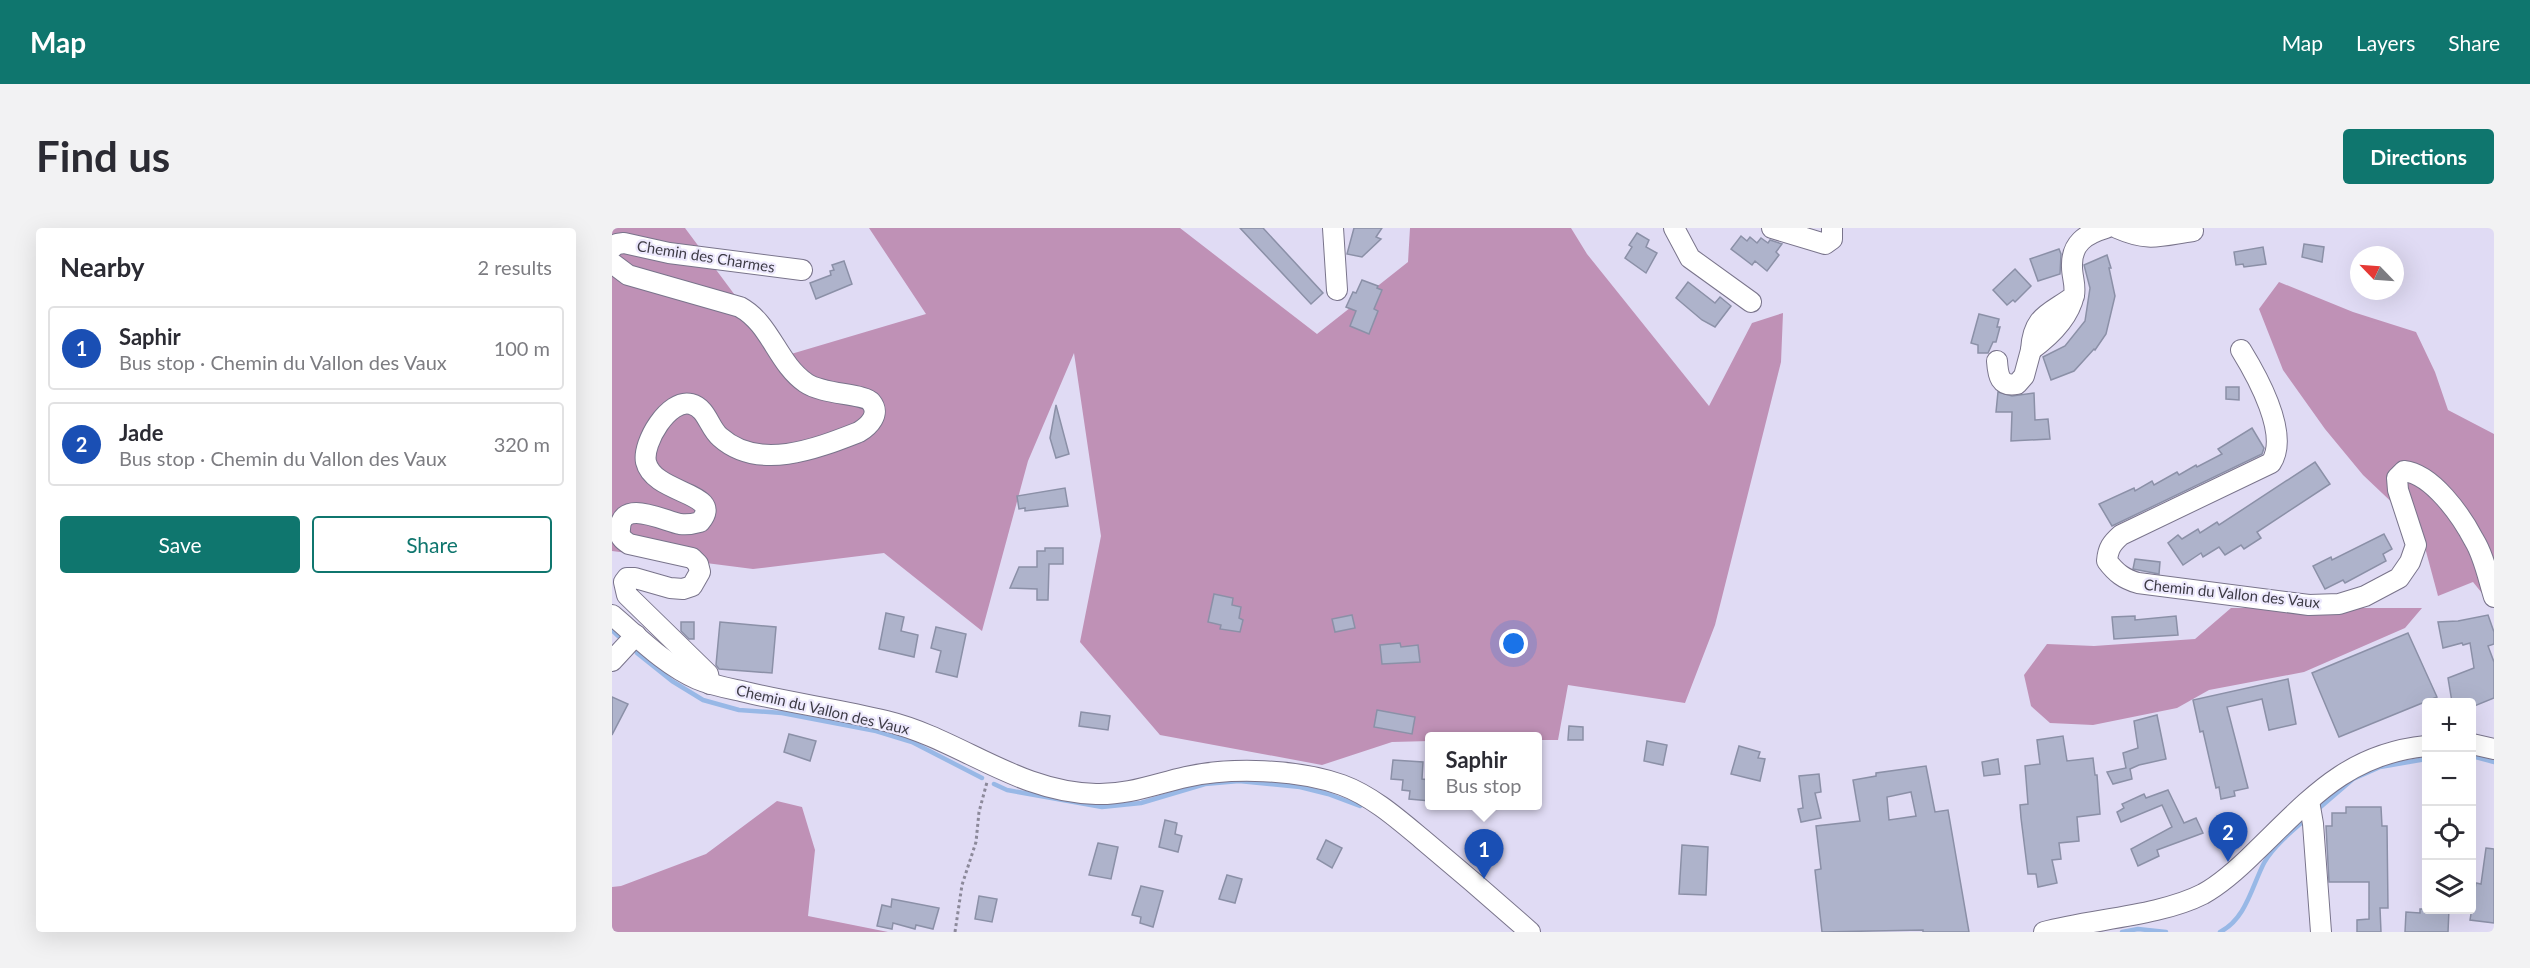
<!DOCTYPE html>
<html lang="en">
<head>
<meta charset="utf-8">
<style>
	:root { --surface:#fff; --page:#f2f2f3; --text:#2b2b33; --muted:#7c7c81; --line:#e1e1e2; --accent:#0f766e }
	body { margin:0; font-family:Lato,sans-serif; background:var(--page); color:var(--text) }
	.controls { position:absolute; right:18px; bottom:18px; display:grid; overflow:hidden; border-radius:6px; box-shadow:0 6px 24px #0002 }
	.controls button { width:54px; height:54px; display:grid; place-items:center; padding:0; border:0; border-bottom:2px solid var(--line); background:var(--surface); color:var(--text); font:30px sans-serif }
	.compass { position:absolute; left:1738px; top:18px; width:54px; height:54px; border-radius:50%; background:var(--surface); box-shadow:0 6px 24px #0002; rotate:295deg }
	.you { position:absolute; left:902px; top:416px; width:21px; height:21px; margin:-15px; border:4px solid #fff; border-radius:50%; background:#1a73e8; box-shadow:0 0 0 9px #1a73e833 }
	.badge { display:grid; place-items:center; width:39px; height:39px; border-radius:50%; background:var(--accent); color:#fff; font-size:20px; font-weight:700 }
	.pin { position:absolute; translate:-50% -50px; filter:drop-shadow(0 2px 3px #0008) }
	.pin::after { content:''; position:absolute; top:32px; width:21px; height:18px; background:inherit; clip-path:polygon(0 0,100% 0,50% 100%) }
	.popup { position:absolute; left:813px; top:504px; width:117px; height:78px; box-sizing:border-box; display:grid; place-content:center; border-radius:6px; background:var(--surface); filter:drop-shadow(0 2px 4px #0005); font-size:20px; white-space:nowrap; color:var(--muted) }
	.popup b { font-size:22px; color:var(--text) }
	.popup::after { content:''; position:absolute; left:50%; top:100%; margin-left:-12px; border:12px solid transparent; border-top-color:var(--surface) }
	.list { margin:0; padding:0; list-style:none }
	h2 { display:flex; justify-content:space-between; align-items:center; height:78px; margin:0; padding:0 24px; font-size:26px }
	h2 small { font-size:20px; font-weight:400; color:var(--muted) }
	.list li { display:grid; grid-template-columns:39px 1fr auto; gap:18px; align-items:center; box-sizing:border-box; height:84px; margin:0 12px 12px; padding:0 12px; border:2px solid var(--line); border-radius:6px }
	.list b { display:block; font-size:22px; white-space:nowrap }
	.list p { margin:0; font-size:20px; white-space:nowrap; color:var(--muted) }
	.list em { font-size:20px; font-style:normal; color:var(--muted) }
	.actions { display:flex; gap:12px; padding:18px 24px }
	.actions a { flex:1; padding:14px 0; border:2px solid var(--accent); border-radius:6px; text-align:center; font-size:21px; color:var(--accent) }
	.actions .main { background:var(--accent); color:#fff }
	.icon { flex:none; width:33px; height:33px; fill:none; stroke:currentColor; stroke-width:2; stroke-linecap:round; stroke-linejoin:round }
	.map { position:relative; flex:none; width:1882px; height:704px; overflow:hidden; border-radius:6px }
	header { display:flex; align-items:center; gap:36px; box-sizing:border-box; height:84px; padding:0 30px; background:var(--accent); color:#fff }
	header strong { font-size:28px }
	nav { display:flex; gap:33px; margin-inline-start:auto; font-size:21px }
	.intro { display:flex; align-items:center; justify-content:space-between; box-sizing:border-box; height:144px; padding:0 36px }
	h1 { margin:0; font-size:42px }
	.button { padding:15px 27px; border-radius:6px; background:var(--accent); color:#fff; font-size:21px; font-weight:700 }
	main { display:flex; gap:36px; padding:0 36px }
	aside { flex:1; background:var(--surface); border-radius:6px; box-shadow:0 6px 24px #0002 }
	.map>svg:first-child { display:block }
	.forest { fill:#bf91b6 }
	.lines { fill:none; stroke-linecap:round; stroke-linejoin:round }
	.stream { stroke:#98b8e6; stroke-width:4.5 }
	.building { fill:#aeb3cb; stroke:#8b90a7; stroke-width:1.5; fill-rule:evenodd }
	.minor-casing { stroke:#79748b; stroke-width:22 }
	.path { stroke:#8c899a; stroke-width:3; stroke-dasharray:3 3; stroke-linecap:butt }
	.minor { stroke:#fff; stroke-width:20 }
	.labels { text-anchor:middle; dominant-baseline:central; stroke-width:4.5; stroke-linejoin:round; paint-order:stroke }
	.street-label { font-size:15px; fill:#3d3b45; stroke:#ede9fd }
</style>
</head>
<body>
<header>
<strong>Map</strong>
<nav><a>Map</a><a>Layers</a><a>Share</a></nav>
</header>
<div class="intro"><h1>Find us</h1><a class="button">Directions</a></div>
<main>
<aside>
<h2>Nearby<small>2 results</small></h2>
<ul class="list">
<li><span class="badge" style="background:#1a4fb4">1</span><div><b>Saphir</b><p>Bus stop · Chemin du Vallon des Vaux</p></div><em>100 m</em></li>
<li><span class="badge" style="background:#1a4fb4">2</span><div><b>Jade</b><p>Bus stop · Chemin du Vallon des Vaux</p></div><em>320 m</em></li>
</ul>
<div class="actions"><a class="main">Save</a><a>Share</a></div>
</aside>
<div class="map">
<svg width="1882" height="704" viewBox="0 0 1882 704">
	<rect width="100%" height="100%" fill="#e0dbf4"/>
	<g class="forest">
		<polygon points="0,0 73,0 169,129 314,86 257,0 568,0 705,106 796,34 798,0 959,0 975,26 1097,178 1140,95 1171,85 1169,134 1103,397 1073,475 956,457 946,512 926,512 926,508 818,508 818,513 780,514 710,537 548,507 468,414 489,308 462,125 416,233 370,403 272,325 141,341 0,323"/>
		<polygon points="1667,54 1741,84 1804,104 1823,144 1836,182 1882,206 1882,380 1861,354 1826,368 1808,301 1751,247 1713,201 1671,142 1647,81"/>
		<polygon points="1619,380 1810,380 1793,400 1692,444 1597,462 1565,480 1481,497 1438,495 1419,478 1412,447 1435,416 1482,418 1583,411"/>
		<polygon points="165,573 190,579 203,622 196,688 276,704 0,704 0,659 9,658 94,626"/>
	</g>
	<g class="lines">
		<g class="stream">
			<polyline points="0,402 6,408"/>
			<polyline points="25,425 60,453 91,472 127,482 170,485 264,503 300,514 370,550"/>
			<polyline points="1860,528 1882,534"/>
			<polyline points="382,556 395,562 490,579 529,575 593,556 627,553 688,559 716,566 748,578"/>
			<polyline points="1705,582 1741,551 1768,539 1814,531"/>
			<polyline points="1510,704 1526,701 1554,704"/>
			<path d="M1608,704C1634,691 1640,658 1652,635C1661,619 1680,603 1694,591"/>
		</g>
	</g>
	<g class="building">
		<polygon points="628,0 651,0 711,65 699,76"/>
		<polygon points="742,0 770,0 764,9 769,11 750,29 735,26"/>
		<polygon points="1025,5 1037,12 1034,19 1045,25 1034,45 1013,30 1020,19 1017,17"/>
		<polygon points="1129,8 1135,13 1138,9 1145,15 1149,10 1156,15 1158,12 1170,16 1164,24 1167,27 1155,43 1143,33 1140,37 1119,21"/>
		<polygon points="1692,16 1712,19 1710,34 1690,29"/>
		<polygon points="1651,19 1654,36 1632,39 1631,36 1624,37 1622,24"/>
		<polygon points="1447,21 1449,26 1448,46 1426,53 1418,31"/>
		<polygon points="1495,27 1499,40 1497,40 1503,68 1494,106 1483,122 1482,121 1462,143 1439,152 1431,129 1453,118 1473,93 1478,60 1472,37"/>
		<polygon points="232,33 240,56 204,71 198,55 219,47 218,43 222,42 220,37"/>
		<polygon points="1403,41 1419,58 1403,74 1401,72 1395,77 1381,62"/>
		<polygon points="750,52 766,58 765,60 770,62 762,81 766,83 757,106 738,98 744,83 734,79 741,64 744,65"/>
		<polygon points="1076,54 1103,75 1108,69 1119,78 1103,99 1090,92 1064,70"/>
		<polygon points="1367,86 1387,91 1385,99 1388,99 1384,114 1381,114 1376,125 1366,125 1366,117 1359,115"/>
		<polygon points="1614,159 1627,159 1627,172 1614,171"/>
		<polygon points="1386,164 1400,168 1422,165 1423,192 1436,191 1438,211 1399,213 1400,184 1384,184"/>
		<polygon points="444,177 457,226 444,230 438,210"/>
		<polygon points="1640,200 1652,220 1650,226 1500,298 1487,276 1522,260 1523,263 1540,253 1542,257 1565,244 1567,247 1584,237 1585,239 1610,226 1606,221"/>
		<polygon points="1703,234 1718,256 1645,304 1649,310 1632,321 1629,317 1613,327 1607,319 1591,329 1589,325 1571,337 1556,315 1566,307 1570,311 1586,301 1588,305 1605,294 1607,297"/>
		<polygon points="453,260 456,278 413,283 413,280 407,281 405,268"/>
		<polygon points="1772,306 1780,321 1771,326 1774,333 1733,355 1731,352 1713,361 1701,338 1719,329 1720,332"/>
		<polygon points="433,320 451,320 451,336 437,336 436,372 425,372 425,361 398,360 407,339 425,339 425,323 433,323"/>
		<polygon points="1523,331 1548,334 1547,346 1521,341"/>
		<polygon points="602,366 621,370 620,377 629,379 627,390 631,392 628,404 608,401 609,397 596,394"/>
		<polygon points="274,385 292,389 289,403 306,407 302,429 267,421"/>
		<polygon points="740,387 743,400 723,404 720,391"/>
		<polygon points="1876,387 1882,404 1882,416 1876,418 1882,434 1882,470 1860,479 1860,474 1840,474 1836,450 1862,440 1858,415 1851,417 1850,415 1831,420 1826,394 1846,393"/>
		<polygon points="1523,388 1523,392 1564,388 1566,407 1502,411 1500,389"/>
		<polygon points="69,394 82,394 82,411 77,411 69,403"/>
		<polygon points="108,394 164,399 160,445 107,441 104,437"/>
		<polygon points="324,399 354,406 345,449 324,444 329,423 319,420"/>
		<polygon points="1796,405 1825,469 1727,509 1700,445"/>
		<polygon points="788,415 789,419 806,417 808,434 770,436 768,417"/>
		<polygon points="1676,451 1684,496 1657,502 1650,471 1615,479 1636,560 1622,563 1623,568 1609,571 1607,559 1604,560 1591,503 1588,504 1581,472"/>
		<polygon points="0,469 16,476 0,507"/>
		<polygon points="765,482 803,489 800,506 762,499"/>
		<polygon points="469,484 498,488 496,502 467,498"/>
		<polygon points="1545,487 1554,531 1527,537 1518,541 1520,551 1501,556 1495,544 1514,540 1511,525 1526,520 1522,493"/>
		<polygon points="957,498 971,499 971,512 956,512"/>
		<polygon points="177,506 204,513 198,533 172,524"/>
		<polygon points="1451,508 1455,533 1481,530 1483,547 1485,547 1488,586 1465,589 1467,613 1447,615 1449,631 1440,632 1445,655 1426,659 1424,646 1416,646 1409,590 1408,577 1416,576 1413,538 1428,536 1425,512"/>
		<polygon points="1035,513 1055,517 1051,537 1032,533"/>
		<polygon points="1127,518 1148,524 1146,530 1153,531 1148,553 1119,546"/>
		<polygon points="1386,531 1388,546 1372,548 1370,534"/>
		<polygon points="781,532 811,534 810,551 818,552 818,573 797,571 798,563 790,562 791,552 779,551"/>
		<path d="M1314,538L1323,584L1336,582L1357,704H1311V702L1210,704L1203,642L1209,641L1204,598L1248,593L1241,552L1264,548V545ZM1299,564L1304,588L1277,592L1275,569Z"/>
		<polygon points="1207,546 1209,564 1203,565 1209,590 1189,594 1186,581 1191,580 1187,548"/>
		<polygon points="1556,562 1572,595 1584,590 1591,605 1545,622 1547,628 1526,638 1519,621 1560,599 1550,577 1509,594 1505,584 1512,580 1510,576 1532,566 1534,570"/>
		<polygon points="1734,579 1769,579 1770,598 1775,598 1776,680 1768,680 1769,704 1745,704 1745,692 1757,691 1757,654 1717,654 1714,598 1720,598 1720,585 1734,585"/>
		<polygon points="553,592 565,595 563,606 570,608 566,624 547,619"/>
		<polygon points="714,612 730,620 720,640 705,631"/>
		<polygon points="486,615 506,619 499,651 477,647"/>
		<polygon points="1070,617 1096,619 1094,667 1067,666"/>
		<polygon points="1874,620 1882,621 1882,695 1858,692 1864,655 1869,656"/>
		<polygon points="615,647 630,651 623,675 607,671"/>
		<polygon points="529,658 551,663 541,699 528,695 529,689 520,687"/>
		<polygon points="367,668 385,671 380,694 363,691"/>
		<polygon points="280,671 327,680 321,701 304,697 303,701 281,695 280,701 265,698 270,677 279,679"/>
		<polygon points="1808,681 1837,681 1836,704 1793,704 1794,684 1808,685"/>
	</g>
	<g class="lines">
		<g class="minor-casing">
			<g id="minor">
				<polyline points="721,0 725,62"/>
				<polyline points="1062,0 1078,30 1139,74"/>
				<polyline points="1160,0 1213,16 1220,11 1220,0"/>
				<path d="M1505,0C1537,14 1547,8 1581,3"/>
				<polyline points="0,20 5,16 12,15 57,25 190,42"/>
				<path d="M0,35L16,47L128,79C159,96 165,135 194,155C209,166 253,166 259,174C269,186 257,198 247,204C206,220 147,244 108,209C97,200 95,180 79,176C57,170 30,215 34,234C42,267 114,264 88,294C81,296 75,297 68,296C52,293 9,270 8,301C7,309 11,312 17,316L80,330L86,336L88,344L80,358L71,361L58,360L23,350H15L12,354L15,367L96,446L98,456"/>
				<path d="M1462,68C1438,86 1421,87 1419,122C1437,109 1457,90 1462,67C1464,57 1460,49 1460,39C1459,15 1474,6 1494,0"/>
				<path d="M1629,122C1645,148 1678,207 1659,235L1509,307C1500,315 1496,320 1495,333C1504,345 1512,351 1526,355L1697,377L1727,376L1753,368L1787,350L1798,334L1804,317L1786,262L1785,250L1792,243C1820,246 1849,287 1862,312C1872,328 1876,350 1882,369"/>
				<path d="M1385,133C1386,148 1388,159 1405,156L1412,148L1419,122"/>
				<path d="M0,387C26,409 53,437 85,451C99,457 115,460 129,463C177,475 226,481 274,493C348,511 404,564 484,566C516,567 543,556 574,549C619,539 685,541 730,557C760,568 786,591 810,611C846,641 882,672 918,704"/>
				<polyline points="0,433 24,407"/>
				<polyline points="1860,516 1882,521"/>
				<polyline points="1697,573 1701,596 1709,704"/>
				<path d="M1432,704C1480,691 1548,688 1591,666C1611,655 1628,639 1644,623C1698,571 1735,526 1814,518"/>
			</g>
		</g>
		<polyline class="path" points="343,704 350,657 364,614 367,584 375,554"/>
		<use href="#minor" class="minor"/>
	</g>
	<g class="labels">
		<g class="street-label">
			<text transform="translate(94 28) rotate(9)">Chemin des Charmes</text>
			<text transform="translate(1620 365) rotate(6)">Chemin du Vallon des Vaux</text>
			<text transform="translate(211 481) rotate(13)">Chemin du Vallon des Vaux</text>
		</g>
	</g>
</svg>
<div class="controls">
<button>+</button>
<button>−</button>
<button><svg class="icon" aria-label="locate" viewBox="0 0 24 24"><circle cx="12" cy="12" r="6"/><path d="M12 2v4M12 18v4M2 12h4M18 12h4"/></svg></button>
<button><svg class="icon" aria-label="layers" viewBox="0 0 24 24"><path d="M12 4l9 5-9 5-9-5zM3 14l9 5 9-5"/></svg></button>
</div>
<svg class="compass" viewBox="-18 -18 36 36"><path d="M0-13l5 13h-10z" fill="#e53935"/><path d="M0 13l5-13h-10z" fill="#7c7c81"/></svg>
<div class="you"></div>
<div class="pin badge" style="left:872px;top:651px;background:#1a4fb4">1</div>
<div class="popup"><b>Saphir</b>Bus stop</div>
<div class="pin badge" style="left:1616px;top:634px;background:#1a4fb4">2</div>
</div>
</main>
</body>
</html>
